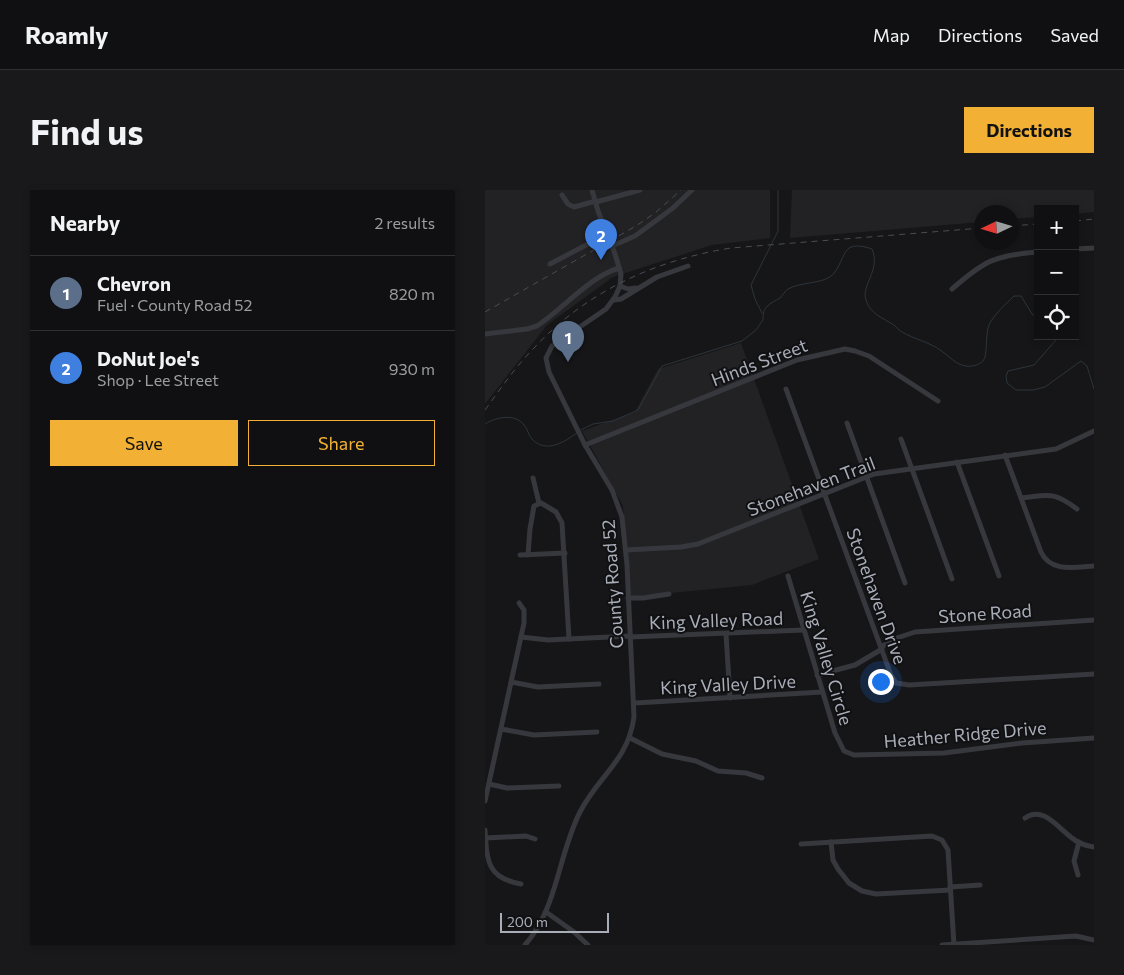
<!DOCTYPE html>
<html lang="en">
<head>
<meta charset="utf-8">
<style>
	:root { --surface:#101012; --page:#19191b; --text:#f1f3f6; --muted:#9c9d9f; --line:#303032; --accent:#f2b134 }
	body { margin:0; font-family:Commissioner,sans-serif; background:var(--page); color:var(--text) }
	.controls { position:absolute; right:15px; top:15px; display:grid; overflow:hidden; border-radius:0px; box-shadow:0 2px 8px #0003 }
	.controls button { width:45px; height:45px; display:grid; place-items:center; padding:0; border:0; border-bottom:1px solid var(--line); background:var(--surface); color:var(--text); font:25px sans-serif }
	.compass { position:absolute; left:489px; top:15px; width:45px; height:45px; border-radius:50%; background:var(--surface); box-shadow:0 2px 8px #0003; rotate:266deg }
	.scale { position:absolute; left:15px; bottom:12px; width:109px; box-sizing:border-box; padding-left:5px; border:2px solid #a8adb8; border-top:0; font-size:14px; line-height:18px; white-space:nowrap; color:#a8adb8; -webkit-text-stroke:4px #111113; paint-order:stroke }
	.you { position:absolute; left:395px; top:491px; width:18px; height:18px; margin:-12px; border:4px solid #fff; border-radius:50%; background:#1a73e8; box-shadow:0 0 0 8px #1a73e833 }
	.badge { display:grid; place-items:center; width:32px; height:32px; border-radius:50%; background:var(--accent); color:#fff; font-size:16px; font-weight:700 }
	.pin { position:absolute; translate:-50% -41px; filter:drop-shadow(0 1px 2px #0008) }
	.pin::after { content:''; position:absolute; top:26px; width:18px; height:15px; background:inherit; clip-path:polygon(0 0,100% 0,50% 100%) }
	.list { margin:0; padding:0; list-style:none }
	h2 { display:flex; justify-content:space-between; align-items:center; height:65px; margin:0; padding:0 20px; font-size:21px }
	h2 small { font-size:16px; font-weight:400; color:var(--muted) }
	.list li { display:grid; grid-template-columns:32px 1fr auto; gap:15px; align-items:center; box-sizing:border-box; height:75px; padding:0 20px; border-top:1px solid var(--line) }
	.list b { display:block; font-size:19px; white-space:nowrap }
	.list p { margin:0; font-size:16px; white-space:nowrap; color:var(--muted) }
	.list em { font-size:16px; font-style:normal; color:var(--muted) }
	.actions { display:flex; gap:10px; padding:15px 20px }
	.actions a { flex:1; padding:11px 0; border:1px solid var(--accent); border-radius:0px; text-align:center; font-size:18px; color:var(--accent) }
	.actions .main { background:var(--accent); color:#111 }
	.icon { flex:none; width:28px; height:28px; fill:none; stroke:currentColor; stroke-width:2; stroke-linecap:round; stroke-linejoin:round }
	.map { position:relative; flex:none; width:609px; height:755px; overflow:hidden; border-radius:0px }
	header { display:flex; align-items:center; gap:30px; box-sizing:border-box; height:70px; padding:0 25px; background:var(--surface); border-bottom:1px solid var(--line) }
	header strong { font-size:24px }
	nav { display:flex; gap:28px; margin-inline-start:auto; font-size:18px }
	.intro { display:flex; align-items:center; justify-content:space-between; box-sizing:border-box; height:120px; padding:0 30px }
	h1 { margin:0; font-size:35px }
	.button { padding:12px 22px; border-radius:0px; background:var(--accent); color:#111; font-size:18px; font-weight:700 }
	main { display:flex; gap:30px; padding:0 30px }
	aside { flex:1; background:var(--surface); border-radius:0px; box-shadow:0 2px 8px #0003 }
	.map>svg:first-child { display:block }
	.built { fill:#222225 }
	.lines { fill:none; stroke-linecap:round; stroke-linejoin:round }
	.stream { stroke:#2c353c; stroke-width:1 }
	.minor { stroke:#37383d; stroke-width:5 }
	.rail { stroke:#4a4c52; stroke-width:1; stroke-dasharray:6 5; stroke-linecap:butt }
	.labels { text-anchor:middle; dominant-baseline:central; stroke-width:4; stroke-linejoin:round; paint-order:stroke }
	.street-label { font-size:18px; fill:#a8adb8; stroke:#111113 }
</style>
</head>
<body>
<header>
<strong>Roamly</strong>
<nav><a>Map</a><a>Directions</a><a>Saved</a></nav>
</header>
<div class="intro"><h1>Find us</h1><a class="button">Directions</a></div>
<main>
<aside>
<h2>Nearby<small>2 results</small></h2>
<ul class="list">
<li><span class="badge" style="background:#5c6f8a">1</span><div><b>Chevron</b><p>Fuel · County Road 52</p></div><em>820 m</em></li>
<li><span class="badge" style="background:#3f7fe0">2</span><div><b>DoNut Joe's</b><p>Shop · Lee Street</p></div><em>930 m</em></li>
</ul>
<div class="actions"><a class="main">Save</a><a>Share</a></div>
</aside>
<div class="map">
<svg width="609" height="755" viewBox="0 0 609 755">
	<rect width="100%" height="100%" fill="#161618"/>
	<g class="built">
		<polygon points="0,0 285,0 285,48 227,55 128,87 62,135 0,214"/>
		<polygon points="307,0 609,0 609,22 590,24 590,19 553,19 553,27 527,29 526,22 497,22 496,32 305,48"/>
		<polygon points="256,153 334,369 267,395 145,407 138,316 97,241 150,222 173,179"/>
	</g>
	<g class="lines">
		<g class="stream">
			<polyline points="277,123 270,109 266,95 293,41 293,0"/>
			<polyline points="571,146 571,150 549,175 523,181 521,186 522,193 531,200 548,200 560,197 596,171 602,176 609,199"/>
			<path d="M0,234C11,227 30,223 39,235C43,239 43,245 47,249C61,264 80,252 93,242"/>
			<path d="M96,240L108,234L128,231L153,220L177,176L257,151L271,140L278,130C277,116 285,114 295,108C298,105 300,101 303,99C316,92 333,94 345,87C355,80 357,63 364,58C371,54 381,57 387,59C396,80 376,95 381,110C385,124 398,128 409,135C412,137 414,141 417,142C429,149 444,152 455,160C463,165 471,175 481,176C487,177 494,175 498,171C503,166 500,144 504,135C509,124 521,114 529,106H536L547,124L553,129"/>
		</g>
		<g class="minor">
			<polyline points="77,5 83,14 89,17 111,11"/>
			<polyline points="111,12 155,0"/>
			<polyline points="127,56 150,46 188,18 207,0"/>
			<polyline points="590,59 609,58"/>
			<polyline points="65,74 105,53 121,41"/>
			<polyline points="135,96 143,99 151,98"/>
			<path d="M467,99C499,71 510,65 553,62"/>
			<polyline points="129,110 136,109 172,87 203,76"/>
			<path d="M0,144L42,139L52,136C78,119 104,87 134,78"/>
			<polyline points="301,199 406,485 411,493 424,495 609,484"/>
			<polyline points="362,233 420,393"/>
			<polyline points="416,249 467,389"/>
			<polyline points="100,255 312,170 360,159 370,161 384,166 453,211"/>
			<path d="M520,265L556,362C566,383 590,377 609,376"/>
			<polyline points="472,272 514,386"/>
			<polyline points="48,288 54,313"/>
			<path d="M536,308C564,305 568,301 592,319"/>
			<polyline points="141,360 196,357 213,354 389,284 571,259 609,241"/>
			<polyline points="35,365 80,363"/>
			<polyline points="43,365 45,339 49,316 56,313 71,322 77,333 84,449"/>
			<polyline points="303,386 350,543 359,561 369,565 459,563 537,553 609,548"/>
			<polyline points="143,408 158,408 184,404"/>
			<polyline points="241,444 245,508"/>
			<polyline points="36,447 63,450 145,446"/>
			<polyline points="145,447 318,440"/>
			<polyline points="396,457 412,448 430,442 609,430"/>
			<polyline points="332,485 370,475 397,459"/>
			<polyline points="26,492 53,497 114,494"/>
			<polyline points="150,513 337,502"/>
			<polyline points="16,539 49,545 112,542"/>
			<polyline points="145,548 177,564 211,571 233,581 261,583 277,588"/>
			<polyline points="4,594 22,598 74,596"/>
			<polyline points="0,611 39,433 39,420 34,413"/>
			<path d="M540,628C558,615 574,639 587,648C593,653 601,656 609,657"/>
			<path d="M0,640C2,671 2,688 36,694"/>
			<polyline points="0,648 41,646 50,649"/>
			<polyline points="346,652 348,670 353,679 364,693 377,701 391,704 465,700"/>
			<polyline points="316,654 447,646 457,650 463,660 469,755"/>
			<polyline points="593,685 589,671 594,652"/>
			<polyline points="465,697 495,695"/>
			<polyline points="61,722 89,742 103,755"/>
			<path d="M40,755C73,717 73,665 95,622C114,585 143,571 149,527L142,375L137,327L127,300L100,255L64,182L61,168L67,156L121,119L130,107L135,96L136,84L130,64L113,21L107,0"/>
			<polyline points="457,755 591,746 609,750"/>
		</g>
		<g class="rail">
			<polyline points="590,31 609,29"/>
			<polyline points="526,36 553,34"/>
			<polyline points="0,122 151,36 170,23 196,0"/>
			<path d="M0,220C16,198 31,176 50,157C102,101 171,70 246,58L497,38"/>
		</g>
	</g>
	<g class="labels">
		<g class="street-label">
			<text transform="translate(274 172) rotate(-21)">Hinds Street</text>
			<text transform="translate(326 296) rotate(-21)">Stonehaven Trail</text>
			<text transform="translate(127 394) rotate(-94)">County Road 52</text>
			<text transform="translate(392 406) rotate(70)">Stonehaven Drive</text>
			<text transform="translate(500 423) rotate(-4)">Stone Road</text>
			<text transform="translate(231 430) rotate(-2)">King Valley Road</text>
			<text transform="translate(342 468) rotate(73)">King Valley Circle</text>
			<text transform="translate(243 494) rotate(-3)">King Valley Drive</text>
			<text transform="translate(480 544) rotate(-5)">Heather Ridge Drive</text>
		</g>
	</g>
</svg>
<div class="controls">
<button>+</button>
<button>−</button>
<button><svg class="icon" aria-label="locate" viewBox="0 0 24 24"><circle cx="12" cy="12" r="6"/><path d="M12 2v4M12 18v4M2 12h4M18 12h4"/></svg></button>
</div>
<svg class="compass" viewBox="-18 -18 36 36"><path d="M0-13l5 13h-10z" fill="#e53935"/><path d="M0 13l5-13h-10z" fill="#9c9d9f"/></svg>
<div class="scale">200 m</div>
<div class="you"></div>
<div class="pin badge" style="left:83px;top:172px;background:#5c6f8a">1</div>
<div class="pin badge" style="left:116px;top:70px;background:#3f7fe0">2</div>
</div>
</main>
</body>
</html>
